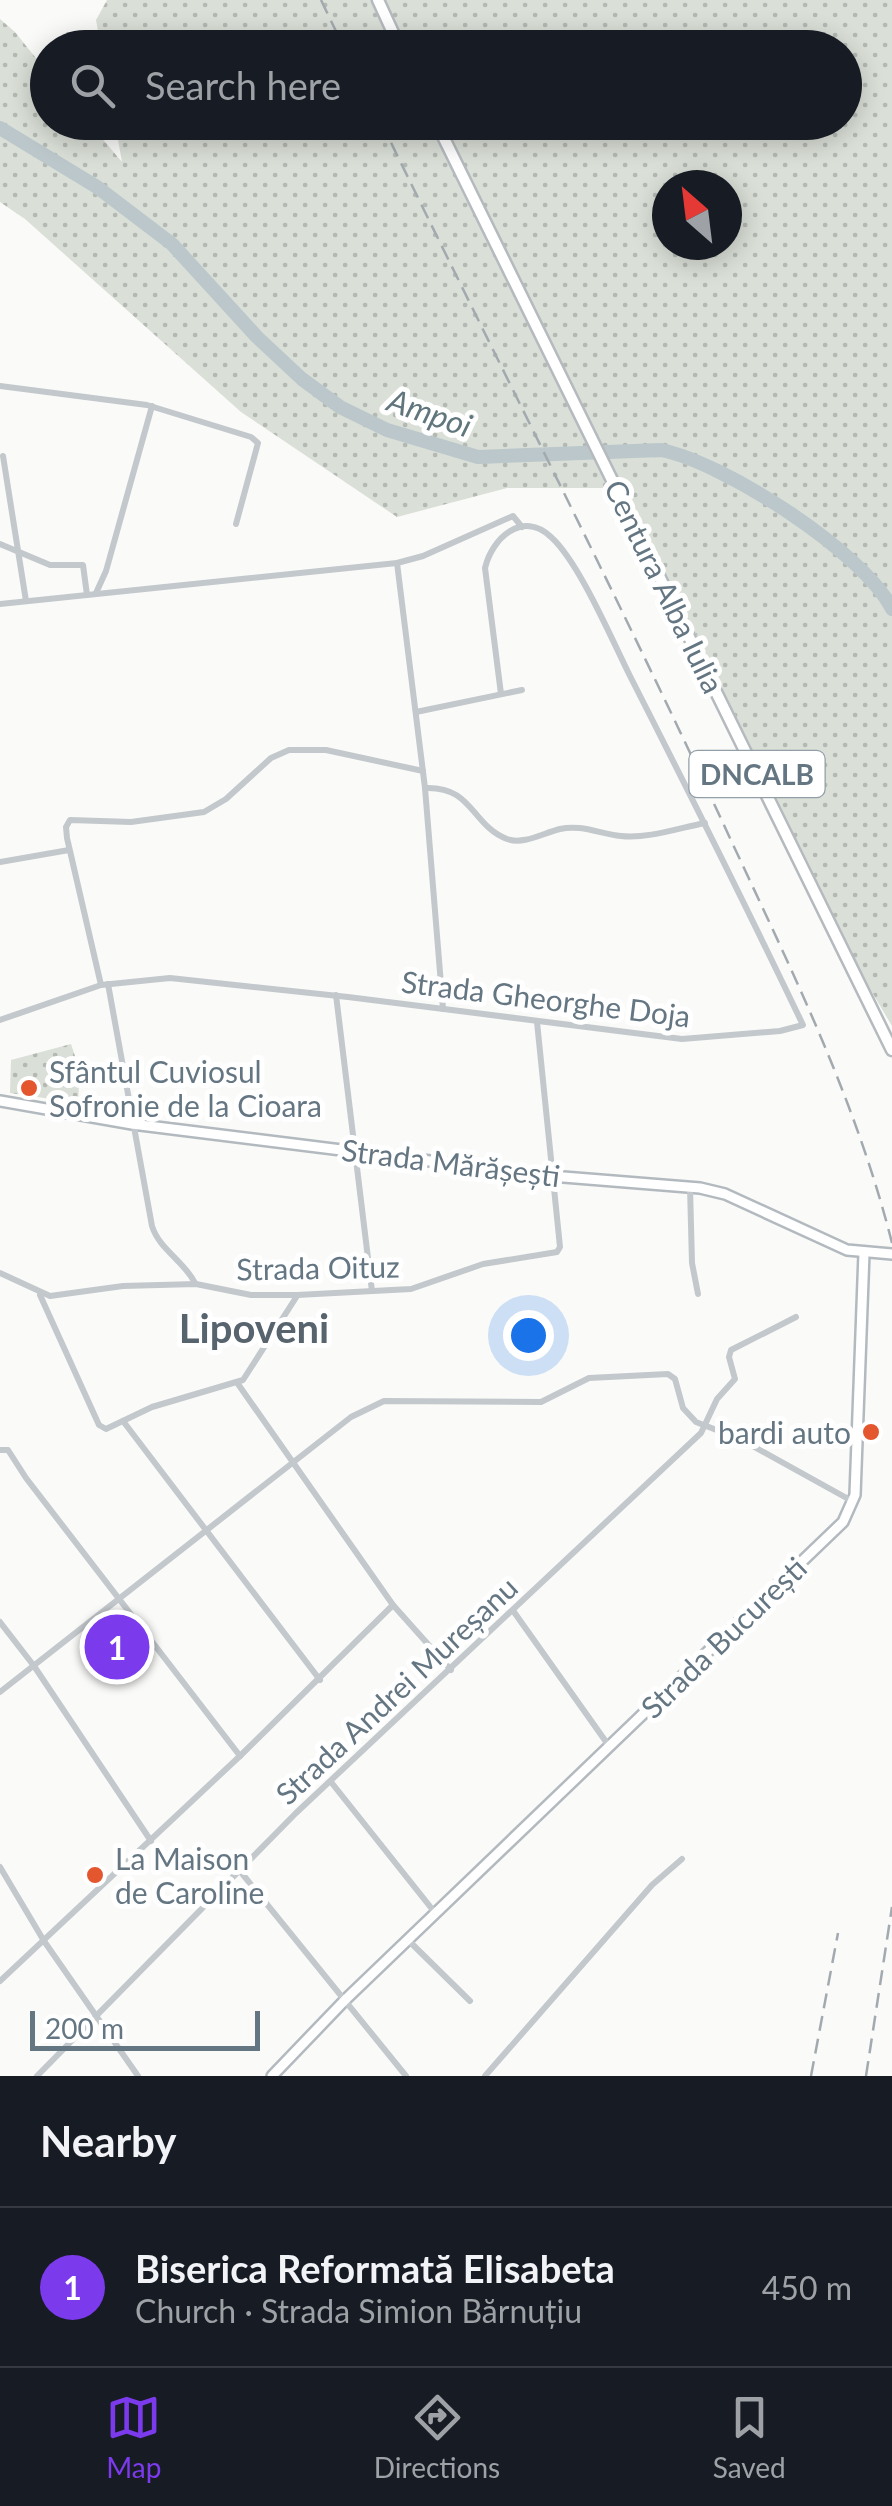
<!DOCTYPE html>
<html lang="en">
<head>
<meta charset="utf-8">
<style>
	:root { --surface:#171b24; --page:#20242c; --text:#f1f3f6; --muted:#9ea1a6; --line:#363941; --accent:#7c3aed }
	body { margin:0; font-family:Lato,sans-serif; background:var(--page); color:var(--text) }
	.compass { position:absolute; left:652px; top:170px; width:90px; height:90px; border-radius:50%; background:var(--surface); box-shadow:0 5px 25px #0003; rotate:332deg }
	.scale { position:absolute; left:30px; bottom:25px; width:230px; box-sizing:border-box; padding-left:10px; border:5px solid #657683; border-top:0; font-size:28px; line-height:35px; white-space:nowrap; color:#657683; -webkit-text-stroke:8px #fff; paint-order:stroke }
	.you { position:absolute; left:528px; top:1335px; width:35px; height:35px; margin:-25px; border:8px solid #fff; border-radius:50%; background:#1a73e8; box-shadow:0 0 0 15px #1a73e833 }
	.badge { display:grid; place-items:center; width:65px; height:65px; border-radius:50%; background:var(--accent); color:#fff; font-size:32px; font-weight:700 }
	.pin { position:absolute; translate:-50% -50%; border:5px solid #fff; box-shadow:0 2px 10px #0006 }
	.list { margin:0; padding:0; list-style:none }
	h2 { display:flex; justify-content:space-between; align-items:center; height:130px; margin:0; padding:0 40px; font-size:42px }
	h2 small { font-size:32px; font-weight:400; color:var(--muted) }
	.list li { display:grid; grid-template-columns:65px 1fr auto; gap:30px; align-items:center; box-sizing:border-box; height:160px; padding:0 40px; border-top:2px solid var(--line) }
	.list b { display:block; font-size:38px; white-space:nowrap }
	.list p { margin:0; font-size:32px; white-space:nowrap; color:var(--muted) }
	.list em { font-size:32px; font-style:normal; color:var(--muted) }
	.icon { flex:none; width:55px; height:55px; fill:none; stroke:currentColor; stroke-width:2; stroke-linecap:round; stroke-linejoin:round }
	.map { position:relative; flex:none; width:892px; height:2076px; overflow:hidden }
	.search { position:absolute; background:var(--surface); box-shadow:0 5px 25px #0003; left:30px; right:30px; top:30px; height:110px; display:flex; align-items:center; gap:25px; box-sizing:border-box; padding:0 35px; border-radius:55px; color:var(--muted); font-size:38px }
	.sheet { height:290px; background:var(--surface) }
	nav { display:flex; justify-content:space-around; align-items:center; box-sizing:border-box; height:140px; border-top:2px solid var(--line); background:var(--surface); font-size:28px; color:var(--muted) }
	nav a { display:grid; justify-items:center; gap:5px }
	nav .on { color:var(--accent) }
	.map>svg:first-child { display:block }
	.grass { fill:url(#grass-dots); fill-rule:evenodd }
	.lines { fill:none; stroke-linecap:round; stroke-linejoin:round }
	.river { stroke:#bbc7cb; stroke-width:14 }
	.secondary-casing { stroke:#b3babf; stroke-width:14 }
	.primary-casing { stroke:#b5babe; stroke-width:15 }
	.street { stroke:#c3c8cc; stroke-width:6 }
	.secondary { stroke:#fff; stroke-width:9 }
	.primary { stroke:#fff; stroke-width:10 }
	.rail { stroke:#a2aab0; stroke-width:2.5; stroke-dasharray:15 8; stroke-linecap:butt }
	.poi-dot { fill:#e4572e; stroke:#fff; stroke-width:4 }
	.labels { text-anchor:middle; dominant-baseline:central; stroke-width:10; stroke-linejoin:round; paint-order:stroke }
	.shield { fill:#fff; stroke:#939fa8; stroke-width:2.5 }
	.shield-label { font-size:28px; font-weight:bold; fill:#657683 }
	.street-label { font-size:30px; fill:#657683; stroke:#fff }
	.poi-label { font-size:30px; fill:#657683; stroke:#fff; text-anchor:start }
	.water-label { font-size:32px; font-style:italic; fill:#60757c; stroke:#fff }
	.district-label { font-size:40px; font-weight:bold; fill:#57646e; stroke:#fff }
</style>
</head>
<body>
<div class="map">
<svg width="892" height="2076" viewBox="0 0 892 2076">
	<defs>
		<pattern id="grass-dots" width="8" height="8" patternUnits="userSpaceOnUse" patternTransform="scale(2.5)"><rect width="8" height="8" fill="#dadfd7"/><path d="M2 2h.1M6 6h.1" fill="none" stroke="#b4b9b4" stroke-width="1.8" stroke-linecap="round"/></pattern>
	</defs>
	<rect width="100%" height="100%" fill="#fafaf8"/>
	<g class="grass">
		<path d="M107,0H892V1026L866,982L626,491L606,488H507L397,517L241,412L25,219L0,202V19L15,32L47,72L48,122L89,123L122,162L115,123L844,122V48L101,47L96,20ZM667,185H727V245H667Z"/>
		<polygon points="71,1044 78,1065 75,1069 79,1084 78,1103 10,1093 11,1060"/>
	</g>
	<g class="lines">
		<path class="river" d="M0,128L97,187L172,244L257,337L302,379L340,407L387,430L478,457L661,450C723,462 864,552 892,609"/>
		<g class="secondary-casing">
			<g id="secondary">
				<polyline points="0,1101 132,1124 551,1176 700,1188 725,1194 847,1250 892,1254"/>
				<polyline points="272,2076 345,2000 843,1522 855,1495 864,1253"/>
			</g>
		</g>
		<g class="primary-casing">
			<g id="primary">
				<polyline points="378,0 400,48"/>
				<polyline points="436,122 892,1050"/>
			</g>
		</g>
		<g class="street">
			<polyline points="0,386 147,405 251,437 258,443 236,524"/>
			<polyline points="3,456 26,601"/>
			<polyline points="0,544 50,565 83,565 87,595"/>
			<polyline points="397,563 425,788 443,1009"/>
			<polyline points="96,593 106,571 152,406"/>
			<polyline points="0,604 397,563 423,556 513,516 522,527"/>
			<polyline points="416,712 522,690"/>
			<path d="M425,788C473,786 471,825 507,839C524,845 543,833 560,829C581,824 600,834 621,836C647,839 679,828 705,823"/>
			<polyline points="0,862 69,850"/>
			<path d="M108,984L152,1226C159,1249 184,1261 195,1283"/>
			<polyline points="101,985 67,838 66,827 70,820 131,822 204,812 226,799 271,758 289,750 326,750 423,771"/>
			<polyline points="336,995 372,1291"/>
			<path d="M0,1020L101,985L170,978L348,997L682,1039L780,1031L803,1025C747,908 689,792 630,676C612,640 579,562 551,537C523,510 492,538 485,568L501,694"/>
			<polyline points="690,1187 692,1263 698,1294"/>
			<polyline points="0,1273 50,1296 123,1286 196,1284 251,1295 297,1295 411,1289 483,1264 557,1252 560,1247 537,1022"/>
			<polyline points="40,1295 99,1425 106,1429 152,1407 243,1380 297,1296"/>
			<polyline points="238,1384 393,1605 451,1670"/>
			<polyline points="123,1421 320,1680"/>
			<polyline points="0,1450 8,1450 26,1478 240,1756"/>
			<polyline points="514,1612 609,1746"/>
			<polyline points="0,1622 34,1666 151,1841"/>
			<polyline points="0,1692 351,1417 384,1401 541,1402 589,1378 668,1374 675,1379 683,1408 696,1422 742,1440 852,1501"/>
			<polyline points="331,1782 436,1914"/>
			<polyline points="0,1867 44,1941 138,2076"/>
			<polyline points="240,1871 406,2076"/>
			<polyline points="408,1940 470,2001"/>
			<polyline points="0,1981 240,1756 393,1605"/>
			<polyline points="37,2076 296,1813 701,1433 717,1399 735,1379 729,1357 731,1350 796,1317"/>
			<polyline points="485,2076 652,1885 682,1859"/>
		</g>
		<use href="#secondary" class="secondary"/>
		<use href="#primary" class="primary"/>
		<g class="rail">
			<polyline points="321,0 344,48"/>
			<path d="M381,122C497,361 618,596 729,836C791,969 856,1100 892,1243"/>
			<polyline points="811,2076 838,1933"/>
			<polyline points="866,2076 892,1907"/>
		</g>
	</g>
	<g class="poi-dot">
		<circle cx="29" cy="1088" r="10"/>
		<circle cx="871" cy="1432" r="10"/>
		<circle cx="95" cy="1875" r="10"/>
	</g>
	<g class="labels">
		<rect class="shield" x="689.5" y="751" width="135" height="46" rx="8"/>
		<g class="shield-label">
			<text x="757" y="774">DNCALB</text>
		</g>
		<g class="street-label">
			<text transform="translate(665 586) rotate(64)">Centura Alba Iulia</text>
			<text transform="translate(546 998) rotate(7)">Strada Gheorghe Doja</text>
			<text transform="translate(451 1162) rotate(7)">Strada Mărășești</text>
			<text transform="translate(318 1267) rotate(-1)">Strada Oituz</text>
			<text transform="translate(723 1637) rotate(-44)">Strada București</text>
			<text transform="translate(396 1690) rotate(-43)">Strada Andrei Mureșanu</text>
		</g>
		<g class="poi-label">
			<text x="49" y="1071">Sfântul Cuviosul<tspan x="49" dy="34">Sofronie de la Cioara</tspan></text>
			<text x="851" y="1432" text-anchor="end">bardi auto</text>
			<text x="115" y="1858">La Maison<tspan x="115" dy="34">de Caroline</tspan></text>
		</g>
		<g class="water-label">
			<text transform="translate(430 412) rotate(19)">Ampoi</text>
		</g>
		<g class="district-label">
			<text x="254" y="1328">Lipoveni</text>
		</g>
	</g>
</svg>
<svg class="compass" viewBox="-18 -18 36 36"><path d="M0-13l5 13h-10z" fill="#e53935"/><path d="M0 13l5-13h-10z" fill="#9ea1a6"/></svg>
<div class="scale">200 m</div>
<div class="you"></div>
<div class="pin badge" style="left:117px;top:1647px">1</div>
<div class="search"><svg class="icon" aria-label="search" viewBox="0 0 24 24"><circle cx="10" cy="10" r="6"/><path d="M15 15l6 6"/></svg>Search here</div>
</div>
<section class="sheet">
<h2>Nearby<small></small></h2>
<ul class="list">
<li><span class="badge">1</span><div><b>Biserica Reformată Elisabeta</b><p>Church · Strada Simion Bărnuțiu</p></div><em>450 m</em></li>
</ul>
</section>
<nav>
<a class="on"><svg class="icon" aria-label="map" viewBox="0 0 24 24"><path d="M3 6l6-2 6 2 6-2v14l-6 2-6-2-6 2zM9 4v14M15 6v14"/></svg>Map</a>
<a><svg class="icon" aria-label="directions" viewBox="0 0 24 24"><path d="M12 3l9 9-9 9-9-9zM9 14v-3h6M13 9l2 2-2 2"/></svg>Directions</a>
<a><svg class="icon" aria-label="saved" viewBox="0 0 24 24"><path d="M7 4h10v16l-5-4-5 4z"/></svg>Saved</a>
</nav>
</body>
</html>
